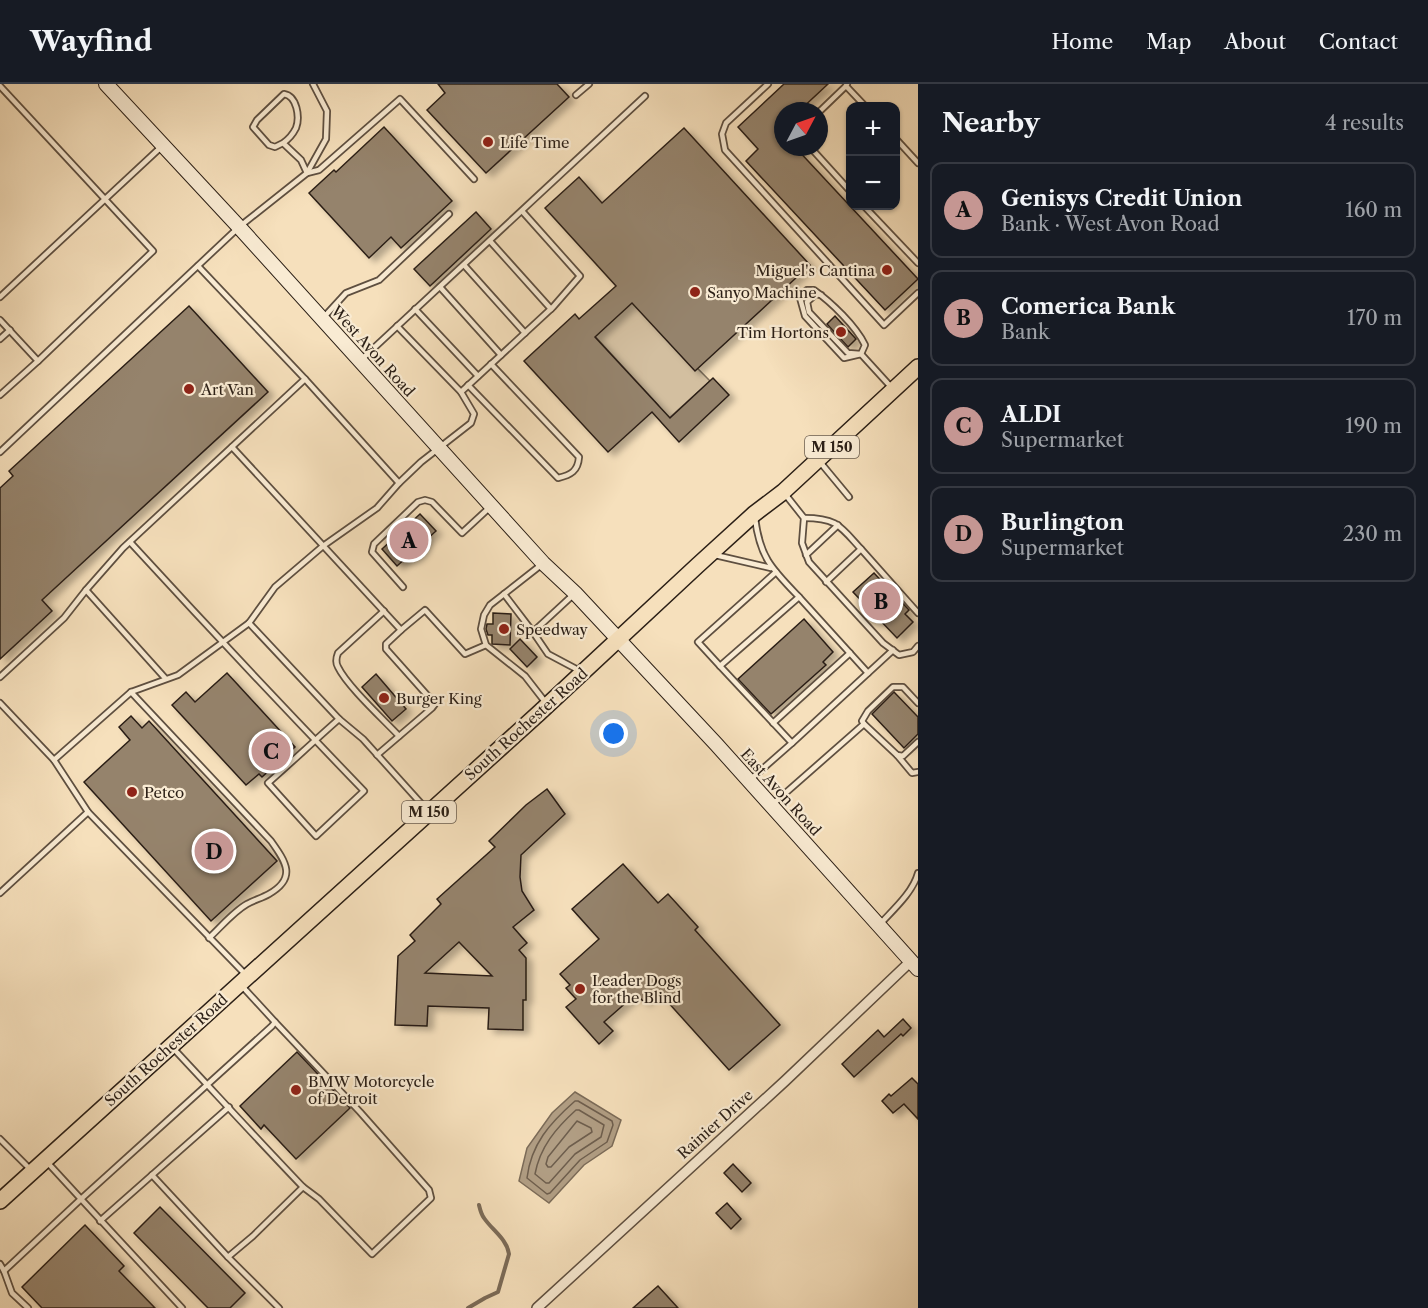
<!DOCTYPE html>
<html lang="en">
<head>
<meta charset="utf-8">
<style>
	:root { --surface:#171b24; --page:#242831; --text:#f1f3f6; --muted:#9ea1a6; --line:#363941; --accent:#c59692 }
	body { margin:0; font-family:"Libre Caslon Text",serif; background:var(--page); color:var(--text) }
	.controls { position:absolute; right:18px; top:18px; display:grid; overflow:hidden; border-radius:12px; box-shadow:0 2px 4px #0004 }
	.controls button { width:54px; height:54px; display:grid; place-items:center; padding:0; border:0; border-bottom:2px solid var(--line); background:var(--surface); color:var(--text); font:30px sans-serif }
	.compass { position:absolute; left:774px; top:18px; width:54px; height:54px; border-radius:50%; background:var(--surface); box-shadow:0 2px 4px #0004; rotate:49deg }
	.you { position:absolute; left:614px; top:650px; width:21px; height:21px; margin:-15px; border:4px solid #fff; border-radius:50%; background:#1a73e8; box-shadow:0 0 0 9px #1a73e833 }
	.badge { display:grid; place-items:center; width:39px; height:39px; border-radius:50%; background:var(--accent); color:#111; font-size:20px; font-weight:700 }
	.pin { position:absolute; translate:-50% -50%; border:3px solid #fff; box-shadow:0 2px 6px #0006 }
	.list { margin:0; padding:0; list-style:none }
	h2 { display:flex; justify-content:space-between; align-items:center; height:78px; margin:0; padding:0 24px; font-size:26px }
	h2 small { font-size:20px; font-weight:400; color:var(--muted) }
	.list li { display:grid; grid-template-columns:39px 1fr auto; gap:18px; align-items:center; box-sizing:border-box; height:96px; margin:0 12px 12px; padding:0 12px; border:2px solid var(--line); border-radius:12px }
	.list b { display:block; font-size:22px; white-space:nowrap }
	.list p { margin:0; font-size:20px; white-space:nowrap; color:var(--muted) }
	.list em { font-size:20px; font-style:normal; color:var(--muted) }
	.map { position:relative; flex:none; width:918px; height:1224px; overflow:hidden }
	header { display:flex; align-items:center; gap:36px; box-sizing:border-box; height:84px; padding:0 30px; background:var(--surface); border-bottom:2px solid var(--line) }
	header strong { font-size:28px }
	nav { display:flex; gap:33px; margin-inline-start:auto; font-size:21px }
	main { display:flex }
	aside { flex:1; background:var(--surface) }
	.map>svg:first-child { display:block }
	.green { fill:#d3bfa0; stroke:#7f6f5b; stroke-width:1.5 }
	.water { fill:#b19e84; stroke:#7b6b58; stroke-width:1.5 }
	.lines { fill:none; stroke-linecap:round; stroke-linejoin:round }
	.shore { stroke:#6e5e4d; stroke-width:1.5 }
	.stream { stroke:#7b6b58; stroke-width:4 }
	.building { fill:#95836c; stroke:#2b1f16; stroke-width:1.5; fill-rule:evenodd; filter:url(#shadow) }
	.service-casing { stroke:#5e4f40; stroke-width:8 }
	.minor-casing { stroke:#5e4f40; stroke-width:12 }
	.secondary-casing { stroke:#2b1f16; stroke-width:16 }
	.primary-casing { stroke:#2b1f16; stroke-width:18 }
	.service { stroke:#f9ebd3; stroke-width:4.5 }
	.minor { stroke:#f9ebd3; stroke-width:9 }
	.secondary { stroke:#f9ebd3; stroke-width:14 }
	.primary { stroke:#f6e0bc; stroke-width:15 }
	.poi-dot { fill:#8f2418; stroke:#f9ebd3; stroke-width:2 }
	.labels { text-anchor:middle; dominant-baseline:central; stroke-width:4.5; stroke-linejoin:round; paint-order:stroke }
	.shield { fill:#f9ebd3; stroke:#695c4f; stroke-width:1.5 }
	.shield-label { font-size:14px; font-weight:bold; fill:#2b1f16 }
	.poi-label { font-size:15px; fill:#2b1f16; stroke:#f9ebd3; text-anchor:start }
	.street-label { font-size:15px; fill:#2b1f16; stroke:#f9ebd3 }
</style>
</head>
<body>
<header>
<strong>Wayfind</strong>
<nav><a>Home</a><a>Map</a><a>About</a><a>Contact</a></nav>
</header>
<main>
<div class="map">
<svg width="918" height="1224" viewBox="0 0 918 1224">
	<defs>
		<filter id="shadow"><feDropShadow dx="6" dy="4" stdDeviation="3" flood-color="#0004"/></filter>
	</defs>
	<rect width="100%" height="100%" fill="#f6e0bc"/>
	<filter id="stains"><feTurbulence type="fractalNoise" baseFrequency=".00333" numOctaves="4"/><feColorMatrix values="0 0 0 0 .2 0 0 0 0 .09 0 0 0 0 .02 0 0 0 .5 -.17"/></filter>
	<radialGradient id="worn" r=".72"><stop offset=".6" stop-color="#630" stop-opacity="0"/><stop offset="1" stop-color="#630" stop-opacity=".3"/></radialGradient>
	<polygon class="green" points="628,214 710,297 667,336 658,321 591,248"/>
	<polygon class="water" points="575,1008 621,1036 612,1062 584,1081 549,1119 519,1097 527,1064 552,1029"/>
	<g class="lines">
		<g class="shore">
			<path d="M575,1017H578L612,1037L613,1041L607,1058L580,1076L550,1109L547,1110L527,1094C531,1060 550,1039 575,1017Z"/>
			<path d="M576,1026H579L604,1041L601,1053L575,1070L549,1099H546L535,1090C540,1063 556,1044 576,1026Z"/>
			<polygon points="577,1037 591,1044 592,1048 569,1063 551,1083 548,1083 546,1080 548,1073"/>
		</g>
		<path class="stream" d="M468,1224L485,1214L498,1208L509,1170C507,1155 492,1146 484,1134C481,1130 480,1125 479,1121"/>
	</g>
	<g class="building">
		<polygon points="438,0 557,0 569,13 486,89 427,26 445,9"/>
		<polygon points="784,0 828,0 799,27 783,27 783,42 779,46 783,50 783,63 795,63 918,195 885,226 746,77 758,65 738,43"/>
		<polygon points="384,43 452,117 401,164 391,153 369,174 309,109 334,86 336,88"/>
		<polygon points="684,44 810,181 695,287 632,219 595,253 670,334 713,294 729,311 679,358 652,328 608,368 524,277 575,230 579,235 616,202 545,124 579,93 602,119"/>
		<polygon points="476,128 491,145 430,202 414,185"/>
		<polygon points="189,222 268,308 42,516 52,527 0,575 0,404 13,392 9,387"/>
		<polygon points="835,232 856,255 848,263 827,240"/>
		<polygon points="420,430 436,447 397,482 382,465"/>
		<polygon points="874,489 909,526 905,530 913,538 897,554 853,508"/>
		<polygon points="493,529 511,530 510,561 492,560 492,551 488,551 486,545 487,540 493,540"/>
		<polygon points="804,535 833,568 823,578 826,581 771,630 738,595"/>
		<polygon points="520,555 537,573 527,583 510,565"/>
		<polygon points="227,589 295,663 262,693 259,690 246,701 172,621 186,608 195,618"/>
		<polygon points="376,590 406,625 392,637 362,603"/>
		<polygon points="894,608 918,633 918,650 904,664 872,630"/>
		<polygon points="131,632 142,644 149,637 277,777 211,837 84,698 130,656 119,643"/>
		<path d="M547,705L565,730L521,771L520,793L522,807L534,826L513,843L527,859L519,866L526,874V916H523V946L488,945L489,924L457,923L428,922L427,942L395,941L398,872L415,857L410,851L441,820L437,815L495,763L489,757L526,721ZM459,858L492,892L425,889Z"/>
		<polygon points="623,780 658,819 668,810 698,843 695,846 780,941 729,986 657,906 644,918 636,910 604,938 613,947 599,960 566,923 576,915 566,904 570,901 560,890 599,855 572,825"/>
		<polygon points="903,935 911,944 903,952 901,950 854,993 842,980 878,946 884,953"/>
		<polygon points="297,968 350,1024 296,1075 264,1041 261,1045 240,1022"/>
		<polygon points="912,994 918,1000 918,1035 904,1020 893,1029 882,1017 889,1010 891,1012"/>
		<polygon points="733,1080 751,1099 742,1108 724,1089"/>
		<polygon points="727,1119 741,1135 731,1145 716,1129"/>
		<polygon points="160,1123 245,1209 230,1224 208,1224 134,1149"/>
		<polygon points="85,1141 124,1182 119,1187 155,1224 42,1224 22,1203"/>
		<polygon points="658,1202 678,1224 633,1224"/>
	</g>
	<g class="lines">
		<g class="service-casing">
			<g id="service">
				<polyline points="768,0 726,39 722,50 725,66 884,241 918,209"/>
				<polyline points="847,0 846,2 865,22"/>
				<polyline points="0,2 153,167 38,277"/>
				<polyline points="576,11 589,0"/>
				<polyline points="819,28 846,2"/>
				<polyline points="896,55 918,79"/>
				<path d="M283,59C289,55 293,50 296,44C300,33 297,12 284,10L257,36L253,43L269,61L275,63L283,59L301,76L307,89L319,86L400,15L474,95"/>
				<polyline points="810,63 850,107"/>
				<polyline points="864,122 918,179"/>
				<polyline points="490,157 551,225"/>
				<polyline points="464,181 525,249"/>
				<polyline points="440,203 501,271"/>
				<path d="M807,206H814C831,218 856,242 865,261L861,270L844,274L805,232L800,214Z"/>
				<polyline points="821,211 816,210 807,218 809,228 848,269 861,270 892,304"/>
				<polyline points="0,213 160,64"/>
				<polyline points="415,225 478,292"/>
				<polyline points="324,233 346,209 379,196 449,130"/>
				<polyline points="0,236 38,277 0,311"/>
				<polyline points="0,255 10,246"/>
				<polyline points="362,275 645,12"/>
				<polyline points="305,295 399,399"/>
				<path d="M468,301L558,394C571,391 578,387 579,373L491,280"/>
				<polyline points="461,308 553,223 580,192 522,127"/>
				<polyline points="232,363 401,546 386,560 386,565 435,620 432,624 377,671"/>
				<polyline points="0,368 239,143 307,89 326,55 327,27 313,0"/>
				<polyline points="820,378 849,413"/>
				<polyline points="785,410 804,434 802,459 809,478 883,559 899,571 913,568 918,562"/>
				<path d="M804,434C837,434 840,442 861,465L826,498"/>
				<path d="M130,458C207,542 285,625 364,707L316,752L268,699C292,678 315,656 339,635"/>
				<polyline points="861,465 918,529"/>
				<polyline points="715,471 771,484"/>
				<polyline points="806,471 838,441"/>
				<polyline points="541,481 490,521 484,531 481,545 486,561 525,592 546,619"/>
				<polyline points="403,503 372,468 374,460 418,418 425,416 432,418 462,449 489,424"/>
				<polyline points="504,510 533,548 573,511"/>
				<polyline points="799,513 868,589"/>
				<path d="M384,527L338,569C336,574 335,578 338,583C347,602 384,636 399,652"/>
				<polyline points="249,539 339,635 363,655 427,726"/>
				<polyline points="401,546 425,526 465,570 486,561"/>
				<polyline points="533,548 548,570 580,587"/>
				<polyline points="720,582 698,558 776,488"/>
				<polyline points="0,593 64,534 86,506"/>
				<polyline points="165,594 86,506 123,464 305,295 198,182"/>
				<path d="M131,608L271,757C286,778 297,794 269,810C262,814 254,816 247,820C233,828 221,843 209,854"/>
				<polyline points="0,619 54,676"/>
				<polyline points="773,639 850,569"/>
				<polyline points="864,640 897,671 903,672 918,658"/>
				<polyline points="792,659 893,566"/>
				<polyline points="897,671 912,689 918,688"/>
				<path d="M751,695L792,659L720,582L799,513C772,485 760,474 755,434"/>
				<polyline points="773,720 864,640 862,637 868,627 893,603 903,603 918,619"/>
				<polyline points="88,728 245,890"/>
				<polyline points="0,809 88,728 54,676 131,608 178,591 249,539 275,503 323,462 377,424 399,399 421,378 471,339 474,330 461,308 397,242"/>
				<path d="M881,839C894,825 913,808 918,789"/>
				<polyline points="241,901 275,938"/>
				<polyline points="0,1055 30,1085"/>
				<path d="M47,1078L81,1115L272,942L275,938L360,1028L429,1106L431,1114L372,1170L319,1115L303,1103C259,1057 216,1010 172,963"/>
				<polyline points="152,1091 228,1173 253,1152 303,1103"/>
				<polyline points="100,1137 229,1023"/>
				<polyline points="228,1173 279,1224"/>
				<polyline points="0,1180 4,1187 81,1115 182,1224"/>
				<polyline points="4,1187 12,1209 28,1224"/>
			</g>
		</g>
		<g class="minor-casing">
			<polyline id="minor" points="537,1224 785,997 911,877"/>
		</g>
		<g class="secondary-casing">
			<polyline id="secondary" points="106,0 239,143 543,479 575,509 716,660 918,885"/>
		</g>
		<g class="primary-casing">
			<polyline id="primary" points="0,1117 539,629 698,481 754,430 783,408 918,283"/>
		</g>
		<use href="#service" class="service"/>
		<use href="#minor" class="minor"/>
		<use href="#secondary" class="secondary"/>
		<use href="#primary" class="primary"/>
	</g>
	<g class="poi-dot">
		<circle cx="488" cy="58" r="6"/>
		<circle cx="887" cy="186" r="6"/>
		<circle cx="695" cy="208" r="6"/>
		<circle cx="841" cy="248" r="6"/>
		<circle cx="189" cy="305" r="6"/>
		<circle cx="504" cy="545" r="6"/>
		<circle cx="384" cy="614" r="6"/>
		<circle cx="132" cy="708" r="6"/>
		<circle cx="580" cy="905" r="6"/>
		<circle cx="296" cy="1006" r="6"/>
	</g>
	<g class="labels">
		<g class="shield">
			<rect x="805" y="352" width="54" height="22" rx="4.5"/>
			<rect x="402" y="717" width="54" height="22" rx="4.5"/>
		</g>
		<g class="shield-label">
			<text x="832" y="363">M 150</text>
			<text x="429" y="728">M 150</text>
		</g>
		<g class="poi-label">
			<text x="500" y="58">Life Time</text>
			<text x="875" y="186" text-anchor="end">Miguel's Cantina</text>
			<text x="707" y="208">Sanyo Machine</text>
			<text x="829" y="248" text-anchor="end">Tim Hortons</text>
			<text x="201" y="305">Art Van</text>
			<text x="516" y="545">Speedway</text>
			<text x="396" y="614">Burger King</text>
			<text x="144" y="708">Petco</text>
			<text x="592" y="896">Leader Dogs<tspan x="592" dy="17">for the Blind</tspan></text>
			<text x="308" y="997">BMW Motorcycle<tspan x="308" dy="17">of Detroit</tspan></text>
		</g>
		<g class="street-label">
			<text transform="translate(373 267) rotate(48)">West Avon Road</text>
			<text transform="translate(526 640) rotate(-42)">South Rochester Road</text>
			<text transform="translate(781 708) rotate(48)">East Avon Road</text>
			<text transform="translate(166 966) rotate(-42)">South Rochester Road</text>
			<text transform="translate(715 1040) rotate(-42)">Rainier Drive</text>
		</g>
	</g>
	<rect width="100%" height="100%" filter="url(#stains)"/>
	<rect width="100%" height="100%" fill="url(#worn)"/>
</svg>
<div class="controls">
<button>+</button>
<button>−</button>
</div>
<svg class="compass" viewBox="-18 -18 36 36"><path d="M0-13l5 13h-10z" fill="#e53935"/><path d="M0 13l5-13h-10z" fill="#9ea1a6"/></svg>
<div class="you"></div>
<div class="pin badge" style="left:409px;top:456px">A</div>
<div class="pin badge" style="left:881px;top:517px">B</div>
<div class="pin badge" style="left:271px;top:667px">C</div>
<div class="pin badge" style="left:214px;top:767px">D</div>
</div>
<aside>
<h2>Nearby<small>4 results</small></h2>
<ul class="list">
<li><span class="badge">A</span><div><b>Genisys Credit Union</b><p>Bank · West Avon Road</p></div><em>160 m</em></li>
<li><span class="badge">B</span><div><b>Comerica Bank</b><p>Bank</p></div><em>170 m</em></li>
<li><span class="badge">C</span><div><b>ALDI</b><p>Supermarket</p></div><em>190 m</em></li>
<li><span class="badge">D</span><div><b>Burlington</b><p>Supermarket</p></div><em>230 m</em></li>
</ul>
</aside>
</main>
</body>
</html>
